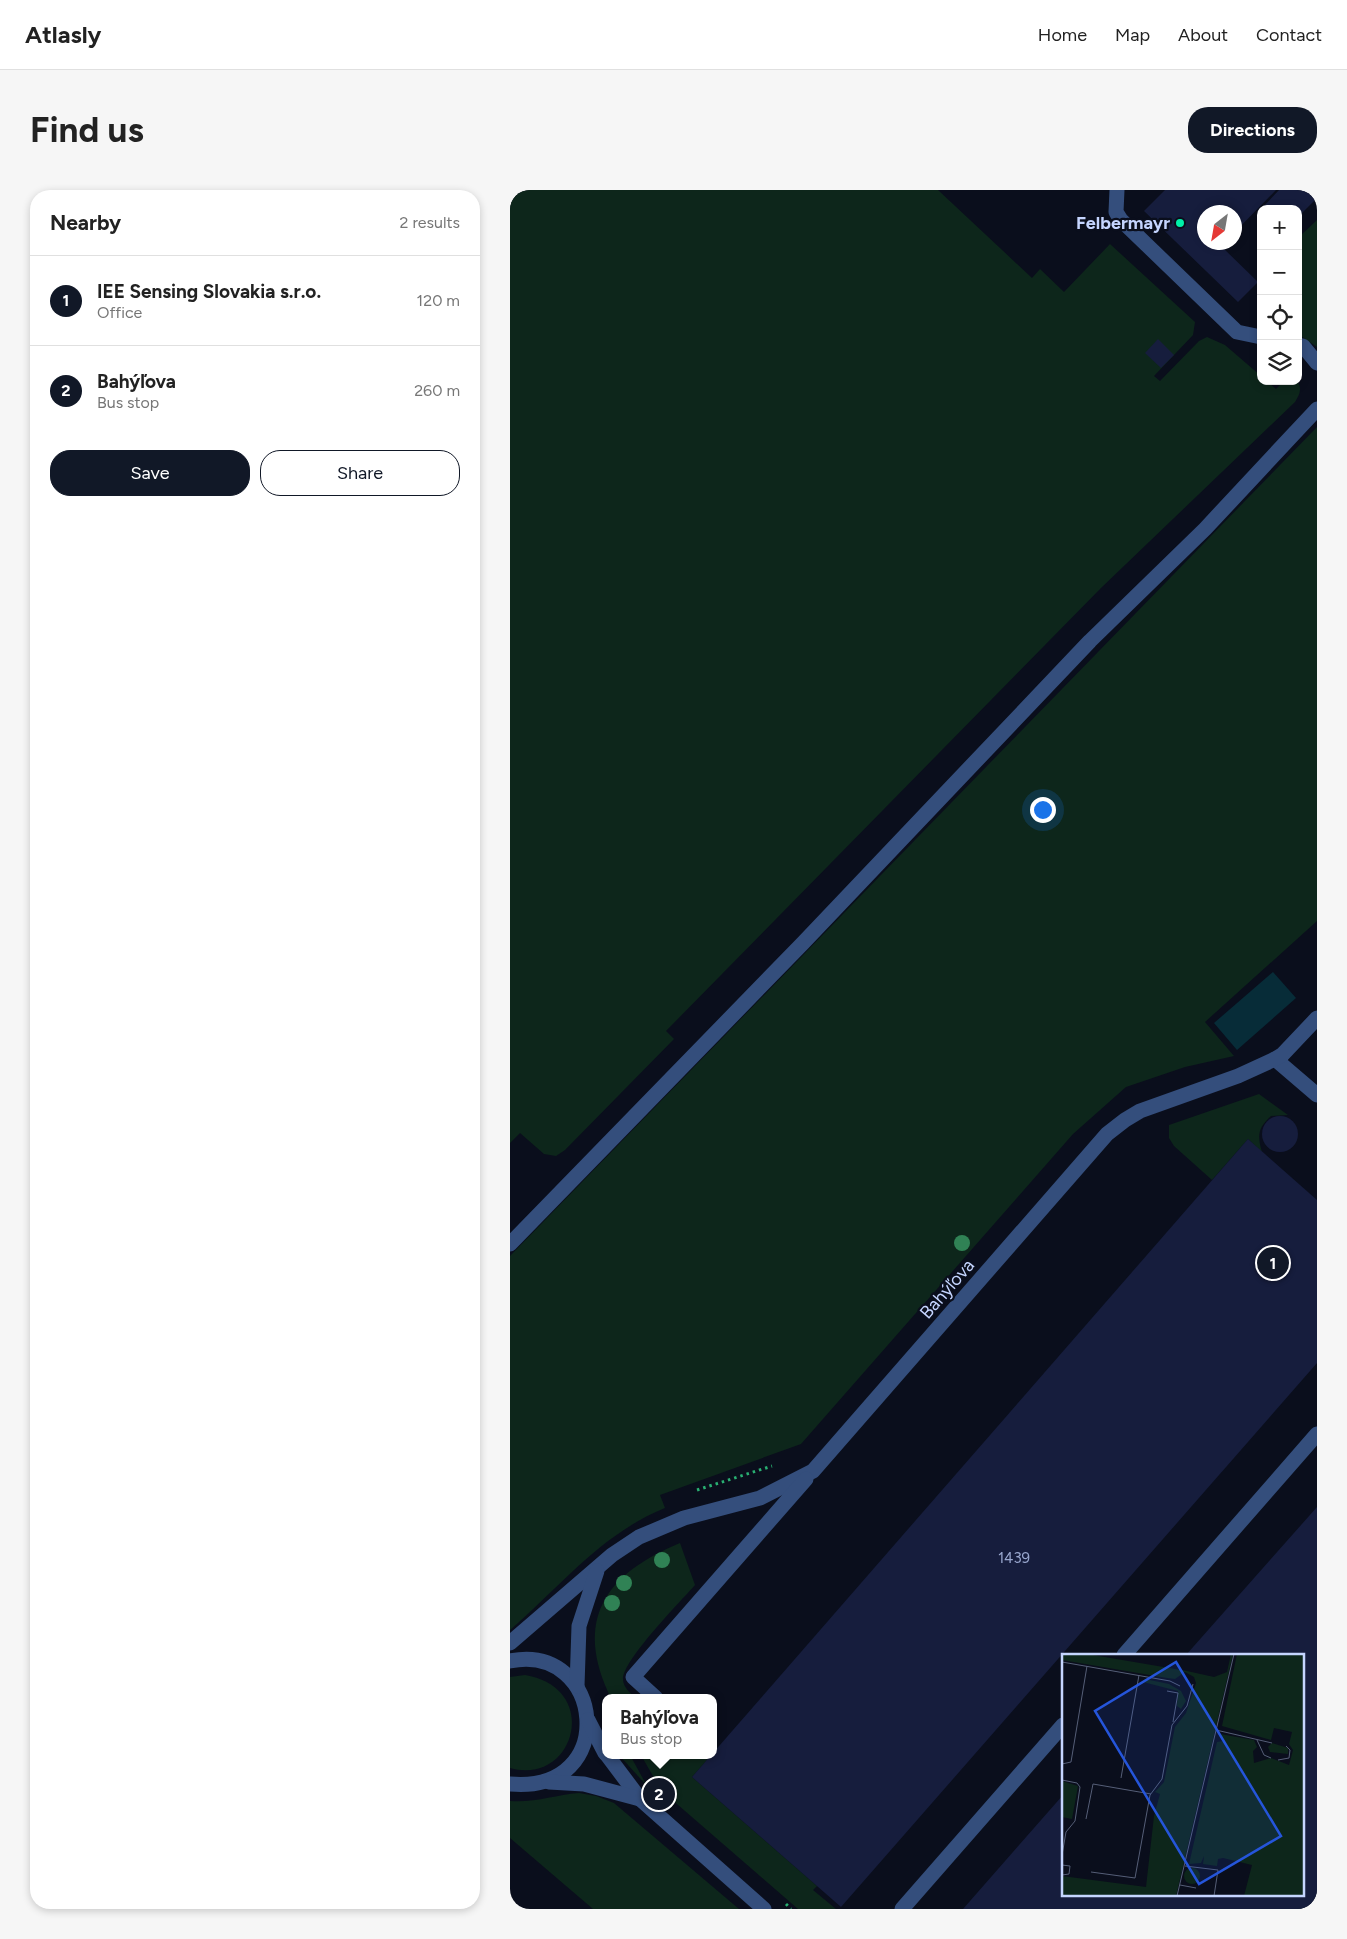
<!DOCTYPE html>
<html lang="en">
<head>
<meta charset="utf-8">
<style>
	:root { --surface:#fff; --page:#f6f6f6; --text:#222; --muted:#767676; --line:#e0e0e0; --accent:#111827 }
	body { margin:0; font-family:Figtree,sans-serif; background:var(--page); color:var(--text) }
	.controls { position:absolute; right:15px; top:15px; display:grid; overflow:hidden; border-radius:10px; box-shadow:0 2px 8px #0003 }
	.controls button { width:45px; height:45px; display:grid; place-items:center; padding:0; border:0; border-bottom:1px solid var(--line); background:var(--surface); color:var(--text); font:25px sans-serif }
	.compass { position:absolute; left:687px; top:15px; width:45px; height:45px; border-radius:50%; background:var(--surface); box-shadow:0 2px 8px #0003; rotate:211deg }
	.you { position:absolute; left:532px; top:619px; width:18px; height:18px; margin:-12px; border:4px solid #fff; border-radius:50%; background:#1a73e8; box-shadow:0 0 0 8px #1a73e833 }
	.badge { display:grid; place-items:center; width:32px; height:32px; border-radius:50%; background:var(--accent); color:#fff; font-size:16px; font-weight:700 }
	.pin { position:absolute; translate:-50% -50%; border:2px solid #fff; box-shadow:0 1px 5px #0006 }
	.popup { position:absolute; left:92px; top:1504px; width:115px; height:65px; box-sizing:border-box; display:grid; place-content:center; border-radius:10px; background:var(--surface); filter:drop-shadow(0 1px 4px #0005); font-size:16px; white-space:nowrap; color:var(--muted) }
	.popup b { font-size:19px; color:var(--text) }
	.popup::after { content:''; position:absolute; left:50%; top:100%; margin-left:-10px; border:10px solid transparent; border-top-color:var(--surface) }
	.list { margin:0; padding:0; list-style:none }
	h2 { display:flex; justify-content:space-between; align-items:center; height:65px; margin:0; padding:0 20px; font-size:21px }
	h2 small { font-size:16px; font-weight:400; color:var(--muted) }
	.list li { display:grid; grid-template-columns:32px 1fr auto; gap:15px; align-items:center; box-sizing:border-box; height:90px; padding:0 20px; border-top:1px solid var(--line) }
	.list b { display:block; font-size:19px; white-space:nowrap }
	.list p { margin:0; font-size:16px; white-space:nowrap; color:var(--muted) }
	.list em { font-size:16px; font-style:normal; color:var(--muted) }
	.actions { display:flex; gap:10px; padding:15px 20px }
	.actions a { flex:1; padding:11px 0; border:1px solid var(--accent); border-radius:20px; text-align:center; font-size:18px; color:var(--accent) }
	.actions .main { background:var(--accent); color:#fff }
	.icon { flex:none; width:28px; height:28px; fill:none; stroke:currentColor; stroke-width:2; stroke-linecap:round; stroke-linejoin:round }
	.map { position:relative; flex:none; width:807px; height:1719px; overflow:hidden; border-radius:20px }
	header { display:flex; align-items:center; gap:30px; box-sizing:border-box; height:70px; padding:0 25px; background:var(--surface); border-bottom:1px solid var(--line) }
	header strong { font-size:24px }
	nav { display:flex; gap:28px; margin-inline-start:auto; font-size:18px }
	.intro { display:flex; align-items:center; justify-content:space-between; box-sizing:border-box; height:120px; padding:0 30px }
	h1 { margin:0; font-size:35px }
	.button { padding:12px 22px; border-radius:20px; background:var(--accent); color:#fff; font-size:18px; font-weight:700 }
	main { display:flex; gap:30px; padding:0 30px }
	aside { flex:1; background:var(--surface); border-radius:20px; box-shadow:0 2px 8px #0003 }
	.map>svg:first-child { display:block }
	.green { fill:#0d261b }
	.water { fill:#072c38 }
	.building { fill:#161d3d }
	.lines { fill:none; stroke-linecap:round; stroke-linejoin:round }
	.path { stroke:#29af72; stroke-width:3; stroke-dasharray:2.5 4; stroke-linecap:butt }
	.minor { stroke:#344e7c; stroke-width:15 }
	.tree { fill:#308255 }
	.poi-dot { fill:#00f0a9; stroke:#0a0e1c; stroke-width:2 }
	.labels { text-anchor:middle; dominant-baseline:central; stroke-width:4.5; stroke-linejoin:round; paint-order:stroke }
	.number-label { font-size:15px; fill:#99a7ce }
	.poi-label { font-size:18px; font-weight:bold; fill:#c5d5ff; stroke:#0a0e1c; text-anchor:end }
	.street-label { font-size:18px; fill:#c5d5ff; stroke:#0a0e1c }
	.inset-road { fill:none; stroke:#555e77; stroke-width:1 }
	.view { fill:#2555da; fill-opacity:0.15; stroke:#2555da; stroke-width:2.5 }
	.inset-edge { fill:none; stroke:#c5d5ff; stroke-width:2.5 }
</style>
</head>
<body>
<header>
<strong>Atlasly</strong>
<nav><a>Home</a><a>Map</a><a>About</a><a>Contact</a></nav>
</header>
<div class="intro"><h1>Find us</h1><a class="button">Directions</a></div>
<main>
<aside>
<h2>Nearby<small>2 results</small></h2>
<ul class="list">
<li><span class="badge">1</span><div><b>IEE Sensing Slovakia s.r.o.</b><p>Office</p></div><em>120 m</em></li>
<li><span class="badge">2</span><div><b>Bahýľova</b><p>Bus stop</p></div><em>260 m</em></li>
</ul>
<div class="actions"><a class="main">Save</a><a>Share</a></div>
</aside>
<div class="map">
<svg width="807" height="1719" viewBox="0 0 807 1719">
	<rect width="100%" height="100%" fill="#0a0e1c"/>
	<g class="green">
		<path d="M0,0H428L522,88L530,79L554,102L600,54L685,132L683,145L644,186L650,191L689,151L697,147L715,155L751,186V191H757L766,199L774,191H787C793,199 789,205 785,212L591,398L156,841L164,849L55,960L46,966L34,964L10,943L0,953Z"/>
		<polygon points="807,30 807,157 788,144 788,48"/>
		<path d="M807,237V731L695,832L724,866L675,877L616,897L563,944L291,1254L150,1305L155,1318C91,1344 51,1396 0,1440V1066Z"/>
		<path d="M749,904L778,925L761,926C748,938 747,945 752,962L738,949L702,990L664,956L659,948V935Z"/>
		<path d="M170,1353L185,1395C170,1412 113,1470 113,1489C113,1497 120,1503 126,1508H101C63,1430 95,1384 170,1353Z"/>
		<path d="M15,1485C92,1498 65,1596 0,1578V1487Z"/>
		<polygon points="109,1565 120,1565 137,1596"/>
		<polygon points="131,1565 192,1565 197,1570 182,1587 307,1696 303,1700 326,1719 288,1719 160,1608 148,1595"/>
		<path d="M69,1603L86,1606L104,1613L229,1719H83L0,1648V1611C24,1613 45,1605 69,1603Z"/>
	</g>
	<polygon class="water" points="763,782 786,808 727,860 704,833"/>
	<g class="building">
		<polygon points="655,0 766,0 724,43 724,22 694,22 694,52 715,52 711,56 748,92 728,112 634,21"/>
		<polygon points="769,0 807,0 807,8 788,27 788,19 751,19"/>
		<polygon points="648,149 664,165 651,178 635,163"/>
		<circle cx="770" cy="944" r="18"/>
		<polygon points="738,949 807,1010 807,1173 331,1717 182,1587"/>
		<polygon points="807,1317 807,1719 453,1719 553,1605 553,1705 793,1705 793,1465 676,1465"/>
	</g>
	<g class="lines">
		<g class="path">
			<polyline points="187,1300 262,1276"/>
			<polyline points="276,1714 281,1719"/>
		</g>
		<g class="minor">
			<polyline points="607,0 606,22 611,30 727,142 751,147"/>
			<polyline points="788,155 793,156 807,173"/>
			<polyline points="765,869 807,905"/>
			<polyline points="0,1054 293,753 580,451 695,339 807,219"/>
			<polyline points="0,1453 102,1365 129,1347 174,1328 250,1308 303,1281 597,944 615,930 630,921 728,886 765,869 773,864 807,828"/>
			<polyline points="614,1465 807,1244"/>
			<path d="M0,1471C94,1452 111,1604 0,1594"/>
			<polyline points="67,1496 69,1436 87,1381"/>
			<polyline points="146,1508 123,1487 296,1289"/>
			<polyline points="78,1530 95,1563"/>
			<polyline points="97,1565 130,1609 254,1719"/>
			<polyline points="39,1592 74,1594 130,1609"/>
			<polyline points="392,1719 553,1535"/>
		</g>
	</g>
	<g class="tree">
		<circle cx="452" cy="1053" r="8"/>
		<circle cx="152" cy="1370" r="8"/>
		<circle cx="114" cy="1393" r="8"/>
		<circle cx="102" cy="1413" r="8"/>
	</g>
	<circle class="poi-dot" cx="670" cy="33" r="5"/>
	<g class="labels">
		<g class="number-label">
			<text x="504" y="1368">1439</text>
		</g>
		<g class="poi-label">
			<text x="660" y="33">Felbermayr</text>
		</g>
		<g class="street-label">
			<text transform="translate(437 1099) rotate(-49)">Bahýľova</text>
		</g>
	</g>
	<g transform="translate(552 1464)">
		<rect width="242" height="242" fill="#0a0e1c"/>
		<path d="M0,0H25L125,17L152,23L165,18L169,0H171L114,242H0V222L84,233L92,162L98,140L93,138L102,128L113,73L124,59L134,29L132,23L123,18L113,25L105,24L0,6ZM175,0H242V242H182L190,211L161,204L156,205L155,212L141,210L142,202L139,209L127,210L155,88L161,87L158,80L192,86L195,93L191,97L192,109L209,104L227,111L231,96L227,90L230,78L212,74L209,86L160,72ZM83,25L107,30L119,37L124,47L119,55L115,52L116,37L81,28ZM210,89L226,94V100L208,98L206,93ZM0,127L16,132L10,165L0,163ZM122 222a8 8 0 1 1 16 0a8 8 0 1 1-16 0Z" fill="#0d261b"/>
		<path class="inset-road" d="M0,8L108,27L118,32M105,37L116,39L111,68M154,76L210,89M195,86L202,101L209,104M216,106L227,104L228,96L224,92M0,110L9,108L25,12M59,124L77,21M0,126L15,129L18,133L13,167L4,178L0,201M24,165L31,130L89,140M0,211L8,212L7,220L0,221M123,212L156,216L152,242M29,218L73,224L88,141L100,125L110,71L125,52L131,30M118,231L134,234M115,242L172,0"/>
		<path class="view" d="M114,8L219,182L137,230L33,57Z"/>
		<rect width="242" height="242" class="inset-edge"/>
	</g>
</svg>
<div class="controls">
<button>+</button>
<button>−</button>
<button><svg class="icon" aria-label="locate" viewBox="0 0 24 24"><circle cx="12" cy="12" r="6"/><path d="M12 2v4M12 18v4M2 12h4M18 12h4"/></svg></button>
<button><svg class="icon" aria-label="layers" viewBox="0 0 24 24"><path d="M12 4l9 5-9 5-9-5zM3 14l9 5 9-5"/></svg></button>
</div>
<svg class="compass" viewBox="-18 -18 36 36"><path d="M0-13l5 13h-10z" fill="#e53935"/><path d="M0 13l5-13h-10z" fill="#767676"/></svg>
<div class="you"></div>
<div class="pin badge" style="left:763px;top:1073px">1</div>
<div class="pin badge" style="left:149px;top:1604px">2</div>
<div class="popup"><b>Bahýľova</b>Bus stop</div>
</div>
</main>
</body>
</html>
